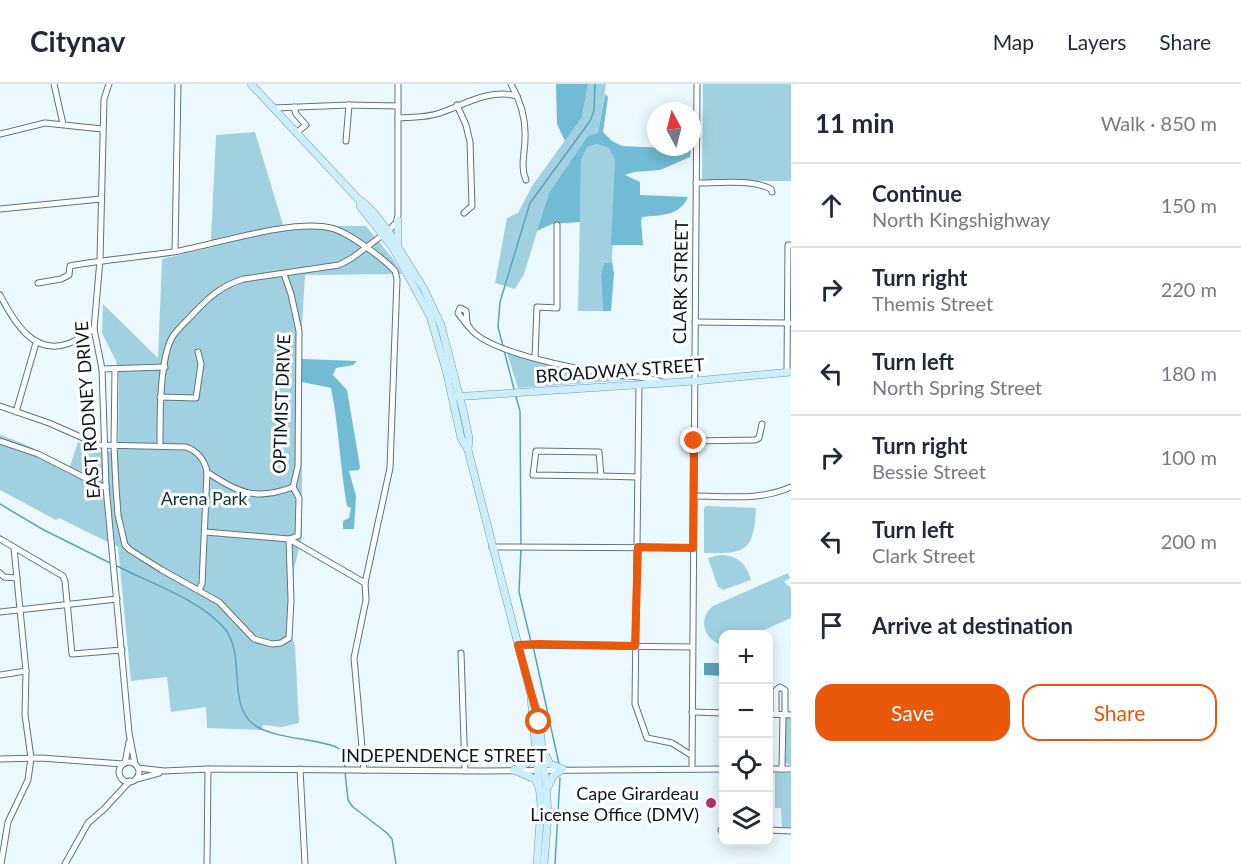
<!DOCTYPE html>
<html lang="en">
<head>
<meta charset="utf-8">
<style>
	:root { --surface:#fff; --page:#f6f6f7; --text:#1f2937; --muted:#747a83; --line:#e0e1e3; --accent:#ea580c }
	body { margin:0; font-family:Lato,sans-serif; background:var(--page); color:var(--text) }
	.controls { position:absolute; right:18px; bottom:18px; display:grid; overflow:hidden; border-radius:12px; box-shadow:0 3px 15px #0003 }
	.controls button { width:54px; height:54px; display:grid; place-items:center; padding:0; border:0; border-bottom:2px solid var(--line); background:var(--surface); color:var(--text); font:30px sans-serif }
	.compass { position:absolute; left:647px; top:18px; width:54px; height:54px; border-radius:50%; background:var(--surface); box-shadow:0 3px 15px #0003; rotate:353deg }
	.stop { position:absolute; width:18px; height:18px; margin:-14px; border:4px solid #ea580c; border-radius:50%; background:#fff }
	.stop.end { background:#ea580c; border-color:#fff; box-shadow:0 2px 6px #0008 }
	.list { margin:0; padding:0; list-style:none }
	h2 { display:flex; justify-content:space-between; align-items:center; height:78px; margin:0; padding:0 24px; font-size:26px }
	h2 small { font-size:20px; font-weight:400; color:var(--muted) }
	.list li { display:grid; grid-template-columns:39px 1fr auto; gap:18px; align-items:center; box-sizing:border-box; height:84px; padding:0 24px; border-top:2px solid var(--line) }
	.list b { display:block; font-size:22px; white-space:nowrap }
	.list p { margin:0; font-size:20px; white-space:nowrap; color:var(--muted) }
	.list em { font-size:20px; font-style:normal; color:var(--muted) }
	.actions { display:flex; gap:12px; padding:18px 24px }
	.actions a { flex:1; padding:14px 0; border:2px solid var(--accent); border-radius:18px; text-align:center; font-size:21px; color:var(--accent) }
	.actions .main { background:var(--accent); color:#fff }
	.icon { flex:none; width:33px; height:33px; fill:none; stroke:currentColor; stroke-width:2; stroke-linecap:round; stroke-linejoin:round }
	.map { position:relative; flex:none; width:791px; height:780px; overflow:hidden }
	header { display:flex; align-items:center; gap:36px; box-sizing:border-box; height:84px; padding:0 30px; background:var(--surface); border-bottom:2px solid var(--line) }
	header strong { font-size:28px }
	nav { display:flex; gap:33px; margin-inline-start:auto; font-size:21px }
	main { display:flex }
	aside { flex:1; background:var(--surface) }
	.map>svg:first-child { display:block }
	.green { fill:#a1d1e1 }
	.forest { fill:#71bbd4 }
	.water { fill:#59a3bb }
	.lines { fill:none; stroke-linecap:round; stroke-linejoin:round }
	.stream { stroke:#59a3bb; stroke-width:1.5 }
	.minor-casing { stroke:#577681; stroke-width:7 }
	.major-casing { stroke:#719baa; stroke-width:8 }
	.minor { stroke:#fff; stroke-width:5 }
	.major { stroke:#cbeefa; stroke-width:7 }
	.route { stroke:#ea580c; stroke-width:8 }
	.poi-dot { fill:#b82f6d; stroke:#fff; stroke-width:2 }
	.labels { text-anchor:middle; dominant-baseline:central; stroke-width:6; stroke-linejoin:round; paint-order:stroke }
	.street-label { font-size:18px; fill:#0b181c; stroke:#fff }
	.park-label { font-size:18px; fill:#0e323d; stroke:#fff }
	.poi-label { font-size:18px; fill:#0b181c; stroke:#fff; text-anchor:end }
</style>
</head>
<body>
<header>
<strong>Citynav</strong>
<nav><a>Map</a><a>Layers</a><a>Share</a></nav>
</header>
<main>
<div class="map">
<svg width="791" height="780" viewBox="0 0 791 780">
	<rect width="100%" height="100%" fill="#ebf9fe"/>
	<g class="green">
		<polygon points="588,0 606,0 598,49 549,109 524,190 515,205 495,199 507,134 518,129 532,102 582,33"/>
		<polygon points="703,0 791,0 791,97 702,97"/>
		<polygon points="255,48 283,141 312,139 339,142 366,142 393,175 402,190 305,191 302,242 302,453 294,485 292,553 295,562 299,639 282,643 263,641 261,646 207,644 206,623 171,628 167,593 131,597 118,463 59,434 56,436 0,406 0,351 22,359 70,382 78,358 99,368 118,367 119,293 116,277 102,249 103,220 158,274 162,175 213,163 211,155 216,51"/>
		<polygon points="597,60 610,64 615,76 612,178 604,179 601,191 603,227 578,227 581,77 587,63"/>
		<polygon points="507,269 644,295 518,304"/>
		<path d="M706,422L756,424C754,468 745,470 704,469V424Z"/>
		<path d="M720,471C737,471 746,479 751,496L723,506L718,503L708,474Z"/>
		<path d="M788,489L790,494L784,498L791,504V534L755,550H724L723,561C704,557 697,535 713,522Z"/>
		<polygon points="786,633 791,633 791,681 785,679"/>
		<polygon points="775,689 791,689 791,744 782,743 781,724 775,724"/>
	</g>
	<g class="forest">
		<polygon points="556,0 588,0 582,33 565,57 557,40"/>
		<path d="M605,10L608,13L603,48L612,57L622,62L691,65L690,73L660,86L634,88L625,91L640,98V111L688,113C680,132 661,131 642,133L641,138L643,161H611L615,76L609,64L597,60L587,63L581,77L580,138L552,140L537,147L549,109L588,52L598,49Z"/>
		<polygon points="612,178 614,189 611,227 603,227 601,191 604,179"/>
		<path d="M302,275L357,277L353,281L336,284L333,291L347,306L360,383L359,386L349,387L356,412L354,445H343V437L349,434L351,424L347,422C340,383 339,343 331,304L302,298Z"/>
	</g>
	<polygon class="water" points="704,579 723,579 723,592 704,591"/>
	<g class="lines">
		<g class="stream">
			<polyline points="503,262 498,243 500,218 530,119 590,37 594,27 595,0"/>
			<polyline points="504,266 514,305"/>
			<polyline points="516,313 520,327 521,460"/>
			<polyline points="0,420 42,445 110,479"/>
			<polyline points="521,465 519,508 531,558"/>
			<path d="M115,481C149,499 200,515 225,545C246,571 227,620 253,640C273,655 313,654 336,663L342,667L345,683"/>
			<polyline points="533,562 559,680"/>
			<polyline points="345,688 348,716 353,723 387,749 392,755 396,780"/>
			<polyline points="555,780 560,694"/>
		</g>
		<g class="minor-casing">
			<g id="minor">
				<polyline points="54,0 63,40"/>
				<polyline points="109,0 104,15 100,176 94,245 102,285 106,403 129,649 135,680"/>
				<path d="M511,0C520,16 526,36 525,54C525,69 520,83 526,96"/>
				<polyline points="457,21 466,41 470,58 472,122 464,129"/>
				<polyline points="294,23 296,30 306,41 296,49"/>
				<polyline points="274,24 349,21 398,22"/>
				<path d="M398,34C412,33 426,34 440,29C463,21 491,4 517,12"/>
				<polyline points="0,50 45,39 102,45"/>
				<polyline points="346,57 349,21"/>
				<path d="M696,99C717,99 752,95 771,105L772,108"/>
				<polyline points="0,125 101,115"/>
				<polyline points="175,167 178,0"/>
				<path d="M38,199L61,195L69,191L70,182C106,175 143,173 179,167C219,159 294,135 331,144C348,148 383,174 395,187L397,195L390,384L365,499L366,516L354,574L364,686"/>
				<path d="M0,211C14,238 34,273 70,259C78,256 86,250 94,245"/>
				<polyline points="695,238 789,239"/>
				<path d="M468,242L458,229L460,224L466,227C467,231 466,237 468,241C481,268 579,285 608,290C627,293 645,291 662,298"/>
				<polyline points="535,273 537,223 557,224 557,141"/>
				<polyline points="102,285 165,283"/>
				<polyline points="115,285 114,362 116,403 118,431 125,461 130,466 162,486 219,518 254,555 272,560 281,559 289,554 291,516 289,455 298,452 299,414 293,403 298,382 299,247 291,210 284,190"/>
				<polyline points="787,288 788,161 791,161"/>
				<polyline points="639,301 635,620 647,654 672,659 691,671"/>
				<polyline points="160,313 196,314 201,280 198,268"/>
				<path d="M0,322L49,339L99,361L186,363C197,367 205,376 207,388L202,500L199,505"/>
				<polyline points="16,328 36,259"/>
				<polyline points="0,357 38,370 101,402 106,403"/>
				<polyline points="694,357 755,356 759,354 762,340"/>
				<path d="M160,362C160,336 159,274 173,252C179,243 188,236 195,228C210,212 223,201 244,195L339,181L352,174L388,147L396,139L398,131V0"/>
				<polygon points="536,367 599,368 601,392 533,391"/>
				<path d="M207,388C238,409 256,417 293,403"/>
				<polyline points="601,392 638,393"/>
				<path d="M695,412C727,412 760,417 791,403"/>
				<polyline points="205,448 289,455 365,499"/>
				<polyline points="0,455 63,492 65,497 72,570 122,566"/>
				<polyline points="492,463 693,464"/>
				<polyline points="0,489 4,493 17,494"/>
				<polyline points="0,528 117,515"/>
				<polyline points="518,561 692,563"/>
				<polyline points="461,569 465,687"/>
				<polyline points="0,591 26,587"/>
				<polyline points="692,628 724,629"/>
				<polyline points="768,630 791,631"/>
				<polyline points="776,630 776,606 780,603 785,606 785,630"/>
				<polyline points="0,675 41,674 123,680"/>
				<circle cx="129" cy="688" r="10"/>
				<polyline points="125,679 129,658"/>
				<polyline points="138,684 164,687 208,685 484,687 724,685"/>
				<polyline points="300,685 305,780"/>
				<polyline points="692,685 697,0"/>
				<polyline points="768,685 791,685"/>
				<polyline points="782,685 783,630"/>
				<polyline points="137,695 159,689"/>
				<polyline points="721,746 724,746"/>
				<polyline points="768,746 791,747"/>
				<polyline points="1,780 8,738 28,696 31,674 25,631 26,587 14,464"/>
				<polyline points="65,780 88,739 104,725 130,697"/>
				<polyline points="207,780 208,685"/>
			</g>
		</g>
		<g class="major-casing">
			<g id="major">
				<polyline points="251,0 360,117 363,118 374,129 388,147 424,205 441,241 464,330 469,354 468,366 531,611 538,628 546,700 548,732 544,780"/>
				<polyline points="360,117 360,122 393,164 430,232 446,286 461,354 468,366"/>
				<polyline points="398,136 398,161"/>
				<polyline points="452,313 695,297 791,288"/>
				<polyline points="531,613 541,722 537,780"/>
				<polyline points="545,670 550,680 563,685 553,692 548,703"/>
				<polyline points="514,686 535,695 538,702"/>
				<polyline points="514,686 529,678 535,666"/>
			</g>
		</g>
		<use href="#minor" class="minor"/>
		<use href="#major" class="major"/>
	</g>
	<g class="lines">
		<polyline class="route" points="539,638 518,561 538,560 635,562 638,463 693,464 694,357"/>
	</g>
	<circle class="poi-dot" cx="711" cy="719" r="6"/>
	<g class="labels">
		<g class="street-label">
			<text transform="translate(680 198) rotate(-89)">CLARK STREET</text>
			<text transform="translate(620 286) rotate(-4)">BROADWAY STREET</text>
			<text transform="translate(281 320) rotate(-88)">OPTIMIST DRIVE</text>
			<text transform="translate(87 326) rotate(-94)">EAST RODNEY DRIVE</text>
			<text x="444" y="671">INDEPENDENCE STREET</text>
		</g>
		<g class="park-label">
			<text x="204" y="414">Arena Park</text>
		</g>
		<g class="poi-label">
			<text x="699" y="709">Cape Girardeau<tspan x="699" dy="21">License Office (DMV)</tspan></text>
		</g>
	</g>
</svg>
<div class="controls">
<button>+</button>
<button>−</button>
<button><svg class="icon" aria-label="locate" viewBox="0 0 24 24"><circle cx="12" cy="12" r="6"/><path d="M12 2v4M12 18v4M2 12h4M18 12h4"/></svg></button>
<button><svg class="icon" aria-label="layers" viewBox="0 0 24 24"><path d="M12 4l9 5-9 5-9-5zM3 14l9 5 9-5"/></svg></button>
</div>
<svg class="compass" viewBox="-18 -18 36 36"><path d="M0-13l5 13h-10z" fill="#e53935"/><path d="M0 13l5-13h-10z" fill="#747a83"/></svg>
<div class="stop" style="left:539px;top:638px"></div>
<div class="stop end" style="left:694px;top:357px"></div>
</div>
<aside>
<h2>11 min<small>Walk · 850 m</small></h2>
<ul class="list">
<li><svg class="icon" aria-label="ahead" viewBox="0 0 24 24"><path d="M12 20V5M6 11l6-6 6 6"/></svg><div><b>Continue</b><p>North Kingshighway</p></div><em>150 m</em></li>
<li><svg class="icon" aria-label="right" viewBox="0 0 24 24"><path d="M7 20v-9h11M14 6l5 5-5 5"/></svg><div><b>Turn right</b><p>Themis Street</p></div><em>220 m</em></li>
<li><svg class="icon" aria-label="left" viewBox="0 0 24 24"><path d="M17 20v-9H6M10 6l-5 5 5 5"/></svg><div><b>Turn left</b><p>North Spring Street</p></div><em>180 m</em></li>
<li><svg class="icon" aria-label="right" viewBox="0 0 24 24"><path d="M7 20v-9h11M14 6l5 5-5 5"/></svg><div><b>Turn right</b><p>Bessie Street</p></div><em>100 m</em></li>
<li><svg class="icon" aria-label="left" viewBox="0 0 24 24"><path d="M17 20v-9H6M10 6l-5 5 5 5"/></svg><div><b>Turn left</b><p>Clark Street</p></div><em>200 m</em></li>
<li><svg class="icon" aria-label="arrive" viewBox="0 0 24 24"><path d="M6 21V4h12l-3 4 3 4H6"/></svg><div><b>Arrive at destination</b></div></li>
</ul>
<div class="actions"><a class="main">Save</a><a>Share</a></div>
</aside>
</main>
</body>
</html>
